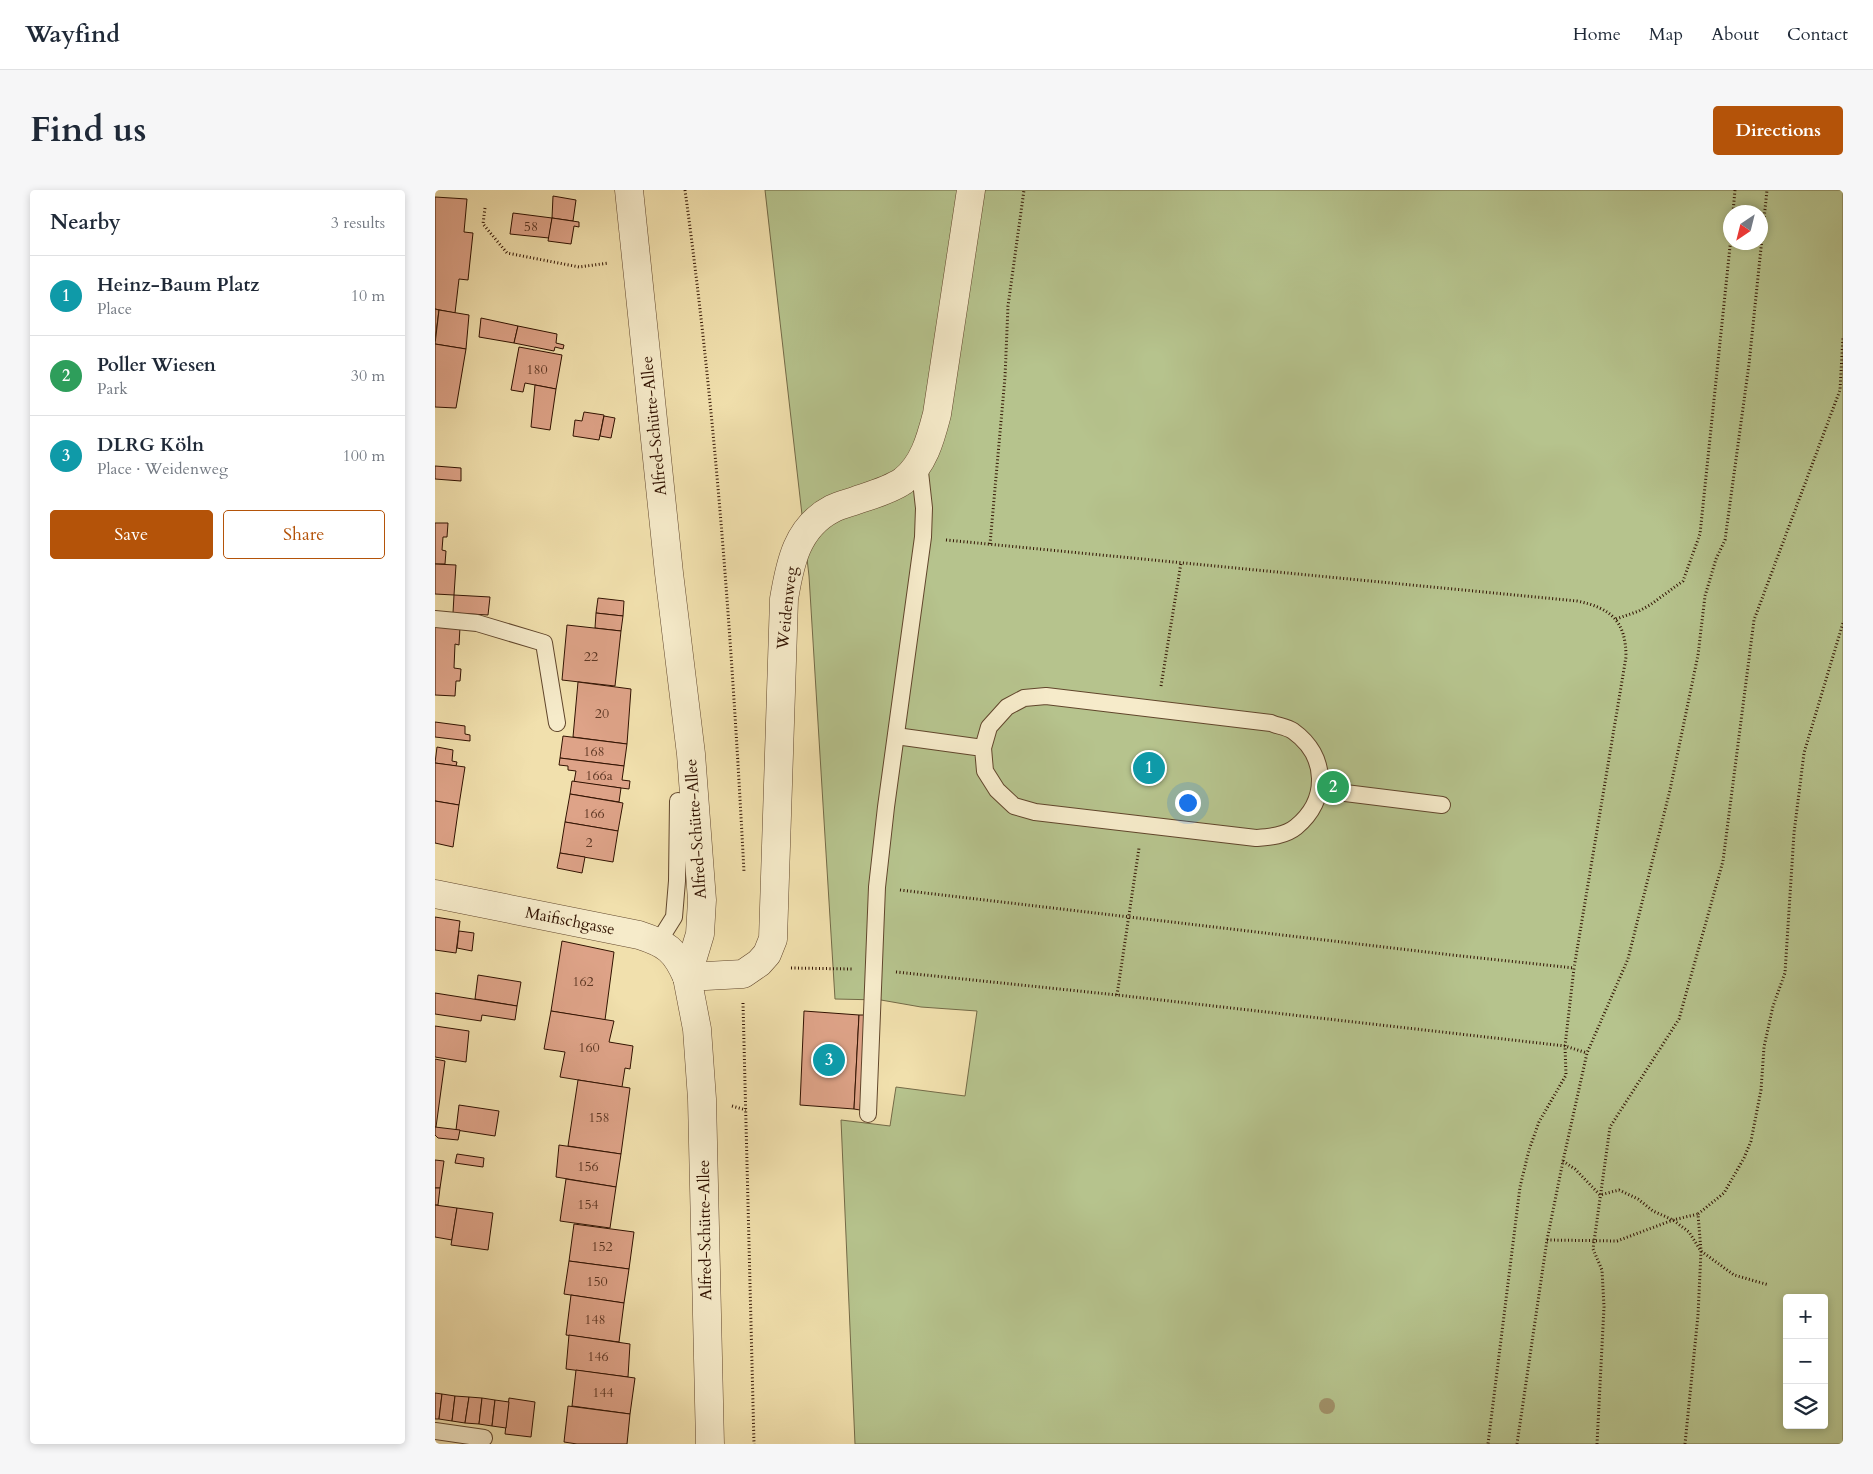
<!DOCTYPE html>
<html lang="en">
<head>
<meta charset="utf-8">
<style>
	:root { --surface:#fff; --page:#f6f6f7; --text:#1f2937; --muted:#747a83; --line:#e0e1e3; --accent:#b45309 }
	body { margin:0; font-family:Cardo,serif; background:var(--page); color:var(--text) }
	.controls { position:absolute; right:15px; bottom:15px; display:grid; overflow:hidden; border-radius:5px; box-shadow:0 2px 8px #0003 }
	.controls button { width:45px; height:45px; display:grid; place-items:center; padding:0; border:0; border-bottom:1px solid var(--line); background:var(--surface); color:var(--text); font:25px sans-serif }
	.compass { position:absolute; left:1288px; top:15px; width:45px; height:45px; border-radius:50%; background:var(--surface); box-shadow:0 2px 8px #0003; rotate:215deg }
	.you { position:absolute; left:752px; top:612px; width:18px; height:18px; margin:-12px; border:4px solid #fff; border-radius:50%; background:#1a73e8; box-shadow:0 0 0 8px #1a73e833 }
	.badge { display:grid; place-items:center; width:32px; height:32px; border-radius:50%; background:var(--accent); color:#fff; font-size:16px; font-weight:700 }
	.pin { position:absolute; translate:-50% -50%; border:2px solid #fff; box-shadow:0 1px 5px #0006 }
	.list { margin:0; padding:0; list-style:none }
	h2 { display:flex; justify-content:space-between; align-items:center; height:65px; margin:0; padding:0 20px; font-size:21px }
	h2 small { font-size:16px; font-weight:400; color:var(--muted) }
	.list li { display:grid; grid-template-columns:32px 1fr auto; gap:15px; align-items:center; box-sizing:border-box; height:80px; padding:0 20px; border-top:1px solid var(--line) }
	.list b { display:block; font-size:19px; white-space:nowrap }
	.list p { margin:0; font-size:16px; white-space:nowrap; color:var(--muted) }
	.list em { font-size:16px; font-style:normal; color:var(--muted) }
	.actions { display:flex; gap:10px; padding:15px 20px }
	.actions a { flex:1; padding:11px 0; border:1px solid var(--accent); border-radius:5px; text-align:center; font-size:18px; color:var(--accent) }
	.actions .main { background:var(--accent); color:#fff }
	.icon { flex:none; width:28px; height:28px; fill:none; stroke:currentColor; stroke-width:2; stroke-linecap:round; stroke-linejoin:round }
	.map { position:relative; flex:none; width:1408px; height:1254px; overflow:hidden; border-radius:5px }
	header { display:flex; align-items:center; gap:30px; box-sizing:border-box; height:70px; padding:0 25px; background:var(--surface); border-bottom:1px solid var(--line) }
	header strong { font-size:24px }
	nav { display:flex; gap:28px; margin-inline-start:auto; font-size:18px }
	.intro { display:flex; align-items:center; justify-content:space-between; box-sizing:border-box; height:120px; padding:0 30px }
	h1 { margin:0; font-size:35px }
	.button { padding:12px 22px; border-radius:5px; background:var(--accent); color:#fff; font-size:18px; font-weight:700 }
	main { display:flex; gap:30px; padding:0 30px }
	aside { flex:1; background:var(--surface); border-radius:5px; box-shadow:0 2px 8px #0003 }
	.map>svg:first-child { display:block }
	.green { fill:#b6c38d; stroke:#746a47; fill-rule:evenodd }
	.building { fill:#dea388; stroke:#311201 }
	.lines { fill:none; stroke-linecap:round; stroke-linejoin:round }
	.service-casing { stroke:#61462c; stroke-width:18 }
	.minor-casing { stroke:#61462c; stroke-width:29 }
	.path { stroke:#311201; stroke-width:3; stroke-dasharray:1 2.5; stroke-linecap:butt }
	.service { stroke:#f6ebca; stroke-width:16 }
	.minor { stroke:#f6ebca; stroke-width:28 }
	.tree { fill:#a19169 }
	.labels { text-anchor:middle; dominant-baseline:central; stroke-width:4; stroke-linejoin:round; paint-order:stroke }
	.number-label { font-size:14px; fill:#5c3623 }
	.street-label { font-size:16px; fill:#311201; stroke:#f6ebca }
</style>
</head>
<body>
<header>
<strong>Wayfind</strong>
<nav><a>Home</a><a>Map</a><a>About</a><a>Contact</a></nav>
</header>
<div class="intro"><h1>Find us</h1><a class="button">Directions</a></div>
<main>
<aside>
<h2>Nearby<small>3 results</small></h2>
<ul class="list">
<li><span class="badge" style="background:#0f9aa8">1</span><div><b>Heinz-Baum Platz</b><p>Place</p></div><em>10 m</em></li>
<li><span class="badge" style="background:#2e9e5b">2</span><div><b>Poller Wiesen</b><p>Park</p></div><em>30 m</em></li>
<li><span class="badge" style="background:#0f9aa8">3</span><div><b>DLRG Köln</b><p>Place · Weidenweg</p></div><em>100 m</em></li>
</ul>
<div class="actions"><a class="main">Save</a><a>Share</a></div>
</aside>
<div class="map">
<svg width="1408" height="1254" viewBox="0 0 1408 1254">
	<rect width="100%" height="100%" fill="#f1e0ad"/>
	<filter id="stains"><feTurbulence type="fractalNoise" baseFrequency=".004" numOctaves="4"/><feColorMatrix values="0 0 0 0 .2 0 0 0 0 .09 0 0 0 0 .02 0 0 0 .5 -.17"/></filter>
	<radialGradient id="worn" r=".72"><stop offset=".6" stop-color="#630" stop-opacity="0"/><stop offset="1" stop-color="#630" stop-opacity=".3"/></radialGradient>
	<path class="green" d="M330,0H1408V1254H420L406,930L455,936L461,897L530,906L542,821L486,817L446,810L400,809L374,386ZM1296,22H1326V52H1296ZM1352,1108H1389V1235H1352Z"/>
	<g class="building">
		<polygon points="118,6 141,10 138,31 117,28"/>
		<polygon points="0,7 32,9 29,42 38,43 33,90 24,89 20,123 0,119"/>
		<polygon points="78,23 117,28 114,48 75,44"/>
		<polygon points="117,28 144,32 144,37 139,36 136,54 113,51"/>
		<polygon points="0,119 4,120 0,151"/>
		<polygon points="4,120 34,125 31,159 0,154"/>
		<polygon points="46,128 83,136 79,153 44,147"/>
		<polygon points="83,136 122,144 121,153 129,155 128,159 120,157 119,161 79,153"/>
		<polygon points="0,154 31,159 21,218 0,217"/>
		<polygon points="84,157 127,165 121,199 90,193 88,202 76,200"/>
		<polygon points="100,195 121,199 115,240 96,237"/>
		<polygon points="149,222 169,225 164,250 138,246 140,230 147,231"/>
		<polygon points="169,226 180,228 176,248 165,246"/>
		<polygon points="0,276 26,278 26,291 0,289"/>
		<polygon points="0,333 13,333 12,347 8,347 7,360 11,361 10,374 0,374"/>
		<polygon points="0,374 21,375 19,405 0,404"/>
		<polygon points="19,405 55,407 53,425 18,423"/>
		<polygon points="163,408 189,411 188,426 161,423"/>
		<polygon points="161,423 188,426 186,441 160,438"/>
		<polygon points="132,435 186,441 180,496 127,490"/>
		<polygon points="0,436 25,437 24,455 20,454 19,478 26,479 25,491 21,491 20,506 0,505"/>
		<polygon points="143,492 196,499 192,554 138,547"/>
		<polygon points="0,532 30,536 30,544 35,545 35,551 0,547"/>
		<polygon points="128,546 192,554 189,576 125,568"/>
		<polygon points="2,557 18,560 17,571 22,572 21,576 0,573"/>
		<polygon points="125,568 189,576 187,590 195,591 194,599 139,592 141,581 133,580 133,576 124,575"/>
		<polygon points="0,573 30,577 24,615 0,611"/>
		<polygon points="137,591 186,598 184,612 135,604"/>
		<polygon points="135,604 188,613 183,641 130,632"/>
		<polygon points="0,611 24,615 18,657 0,653"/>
		<polygon points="130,632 183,641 178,672 125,663"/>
		<polygon points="125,663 150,667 147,683 122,678"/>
		<polygon points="0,727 25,731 21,763 0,760"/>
		<polygon points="24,741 39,743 37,761 22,758"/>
		<polygon points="127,751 179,762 170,830 116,821"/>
		<polygon points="43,785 86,792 82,816 40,809"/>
		<polygon points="0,803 82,816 80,830 47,825 46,831 0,824"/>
		<polygon points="116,821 179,831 174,852 198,856 195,879 190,878 187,897 125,887 130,862 109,859"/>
		<polygon points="369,821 424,825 419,919 365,915"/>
		<polygon points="424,825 431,825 425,920 419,919"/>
		<polygon points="0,836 34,841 31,872 0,867"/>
		<polygon points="0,869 10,871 1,937 0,937"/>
		<polygon points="143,890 195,898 186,964 133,956"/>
		<polygon points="24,915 64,921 60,946 21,940"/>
		<polygon points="0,937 25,940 23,950 3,948 0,945"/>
		<polygon points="124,955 186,964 181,997 121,987"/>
		<polygon points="22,964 49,968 48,977 20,973"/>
		<polygon points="0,970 9,971 5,998 0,998"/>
		<polygon points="131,989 181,997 175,1038 125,1031"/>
		<polygon points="0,998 5,998 3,1015 0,1015"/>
		<polygon points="0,1015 22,1018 17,1050 0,1047"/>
		<polygon points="22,1018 58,1023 53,1060 16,1055"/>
		<polygon points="139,1034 199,1042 194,1079 134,1071"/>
		<polygon points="134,1071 194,1079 189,1113 129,1104"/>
		<polygon points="136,1105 189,1113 184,1152 131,1145"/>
		<polygon points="134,1145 195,1154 193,1187 131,1179"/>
		<polygon points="141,1180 200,1188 195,1224 137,1216"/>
		<polygon points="0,1203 7,1204 4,1229 0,1229"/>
		<polygon points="7,1204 20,1206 17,1231 4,1229"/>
		<polygon points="20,1206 34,1207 30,1233 17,1231"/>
		<polygon points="34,1207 47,1208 44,1234 30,1233"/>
		<polygon points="47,1208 60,1210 57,1236 44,1234"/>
		<polygon points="74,1208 100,1212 96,1247 70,1244"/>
		<polygon points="60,1210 74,1212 71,1238 57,1236"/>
		<polygon points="133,1216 195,1224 192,1254 142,1254 129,1252"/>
	</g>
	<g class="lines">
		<g class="service-casing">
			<g id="service">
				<polyline points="0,429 42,433 109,453 122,533"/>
				<path d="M461,546L548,558L550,581L562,600L579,616L600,622L821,648C834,647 850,646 861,637C894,610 893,566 858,541C852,537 843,536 836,533L611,506L589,508L572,517L554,537L548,558"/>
				<polyline points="886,600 1007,615"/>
				<polyline points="224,751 239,727 242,691 243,611"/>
				<polyline points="433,924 442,697 451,617 488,347 489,318 484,273"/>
				<polyline points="0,1241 49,1248"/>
			</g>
		</g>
		<g class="minor-casing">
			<g id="minor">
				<polyline points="194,0 234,383 256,564 267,710 265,744 252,787 262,839 267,909 275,1254"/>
				<path d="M0,704L204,745C232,754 240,760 252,787"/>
				<path d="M252,787L308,784L324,773L332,764L338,749L349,409C355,373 362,337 397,319C405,315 414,313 422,310C437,305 455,300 468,291C489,275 496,247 502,224L536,0"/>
			</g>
		</g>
		<g class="path">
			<path d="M250,0C281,226 297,454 309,682"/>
			<polyline points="50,18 48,34 72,63 144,77 174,73"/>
			<polyline points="1298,22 1300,0"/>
			<path d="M511,350L1142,411C1176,418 1191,431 1191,467L1139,778"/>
			<polyline points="555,354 570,187 573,116 589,0"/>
			<polyline points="1181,429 1204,421 1215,415 1248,391 1265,344 1296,47"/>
			<polyline points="726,496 746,373"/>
			<polyline points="465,700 1017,765 1139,778 1130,856 1131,885 1104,932 1094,960 1085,997 1053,1254"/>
			<polyline points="356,778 417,779"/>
			<polyline points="461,782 682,805 1130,856 1152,863"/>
			<polyline points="682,805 704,658"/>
			<polyline points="308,813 319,1254"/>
			<polyline points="297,916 311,920"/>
			<polyline points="1128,971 1140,979 1165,1005 1184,1000 1203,1009 1218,1021 1238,1030 1254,1042 1266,1061 1299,1085 1334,1095"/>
			<polyline points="1112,1050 1182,1051 1238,1030 1263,1024"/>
			<polyline points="1082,1254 1112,1050 1128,971 1152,863 1193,769 1235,600 1263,465 1270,406 1281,369 1290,350 1314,174 1332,0"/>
			<polyline points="1162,1254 1169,1117 1167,1080 1158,1059 1175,937 1244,829 1288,671 1319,430 1405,200 1408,147"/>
			<polyline points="1250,1254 1263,1125 1266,1061 1263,1024 1289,1003 1309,968 1316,951 1326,900 1329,857 1338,816 1350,783 1359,643 1369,563 1408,433"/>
		</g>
		<use href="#service" class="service"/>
		<use href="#minor" class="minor"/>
	</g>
	<circle class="tree" cx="892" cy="1216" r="8"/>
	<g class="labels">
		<g class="number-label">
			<text x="96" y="36">58</text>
			<text x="102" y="179">180</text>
			<text x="156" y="466">22</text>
			<text x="167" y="523">20</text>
			<text x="159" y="561">168</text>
			<text x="164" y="585">166a</text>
			<text x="159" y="623">166</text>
			<text x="154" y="652">2</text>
			<text x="148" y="791">162</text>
			<text x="154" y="857">160</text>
			<text x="164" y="927">158</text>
			<text x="153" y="976">156</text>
			<text x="153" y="1014">154</text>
			<text x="167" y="1056">152</text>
			<text x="162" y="1091">150</text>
			<text x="160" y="1129">148</text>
			<text x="163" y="1166">146</text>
			<text x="168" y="1202">144</text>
		</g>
		<g class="street-label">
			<text transform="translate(219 236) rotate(-96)">Alfred-Schütte-Allee</text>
			<text transform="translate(352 418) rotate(-84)">Weidenweg</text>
			<text transform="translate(261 639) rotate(-94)">Alfred-Schütte-Allee</text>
			<text transform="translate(135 731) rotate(11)">Maifischgasse</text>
			<text transform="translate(270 1040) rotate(-91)">Alfred-Schütte-Allee</text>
		</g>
	</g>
	<rect width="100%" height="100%" filter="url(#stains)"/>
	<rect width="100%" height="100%" fill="url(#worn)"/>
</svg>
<div class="controls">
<button>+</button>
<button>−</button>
<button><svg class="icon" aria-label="layers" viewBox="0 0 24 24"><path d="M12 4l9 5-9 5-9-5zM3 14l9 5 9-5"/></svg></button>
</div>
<svg class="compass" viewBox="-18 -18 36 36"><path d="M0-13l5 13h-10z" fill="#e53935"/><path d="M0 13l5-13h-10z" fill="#747a83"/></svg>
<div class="you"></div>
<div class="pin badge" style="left:714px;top:578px;background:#0f9aa8">1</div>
<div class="pin badge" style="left:898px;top:597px;background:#2e9e5b">2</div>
<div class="pin badge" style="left:394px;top:870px;background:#0f9aa8">3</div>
</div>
</main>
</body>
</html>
